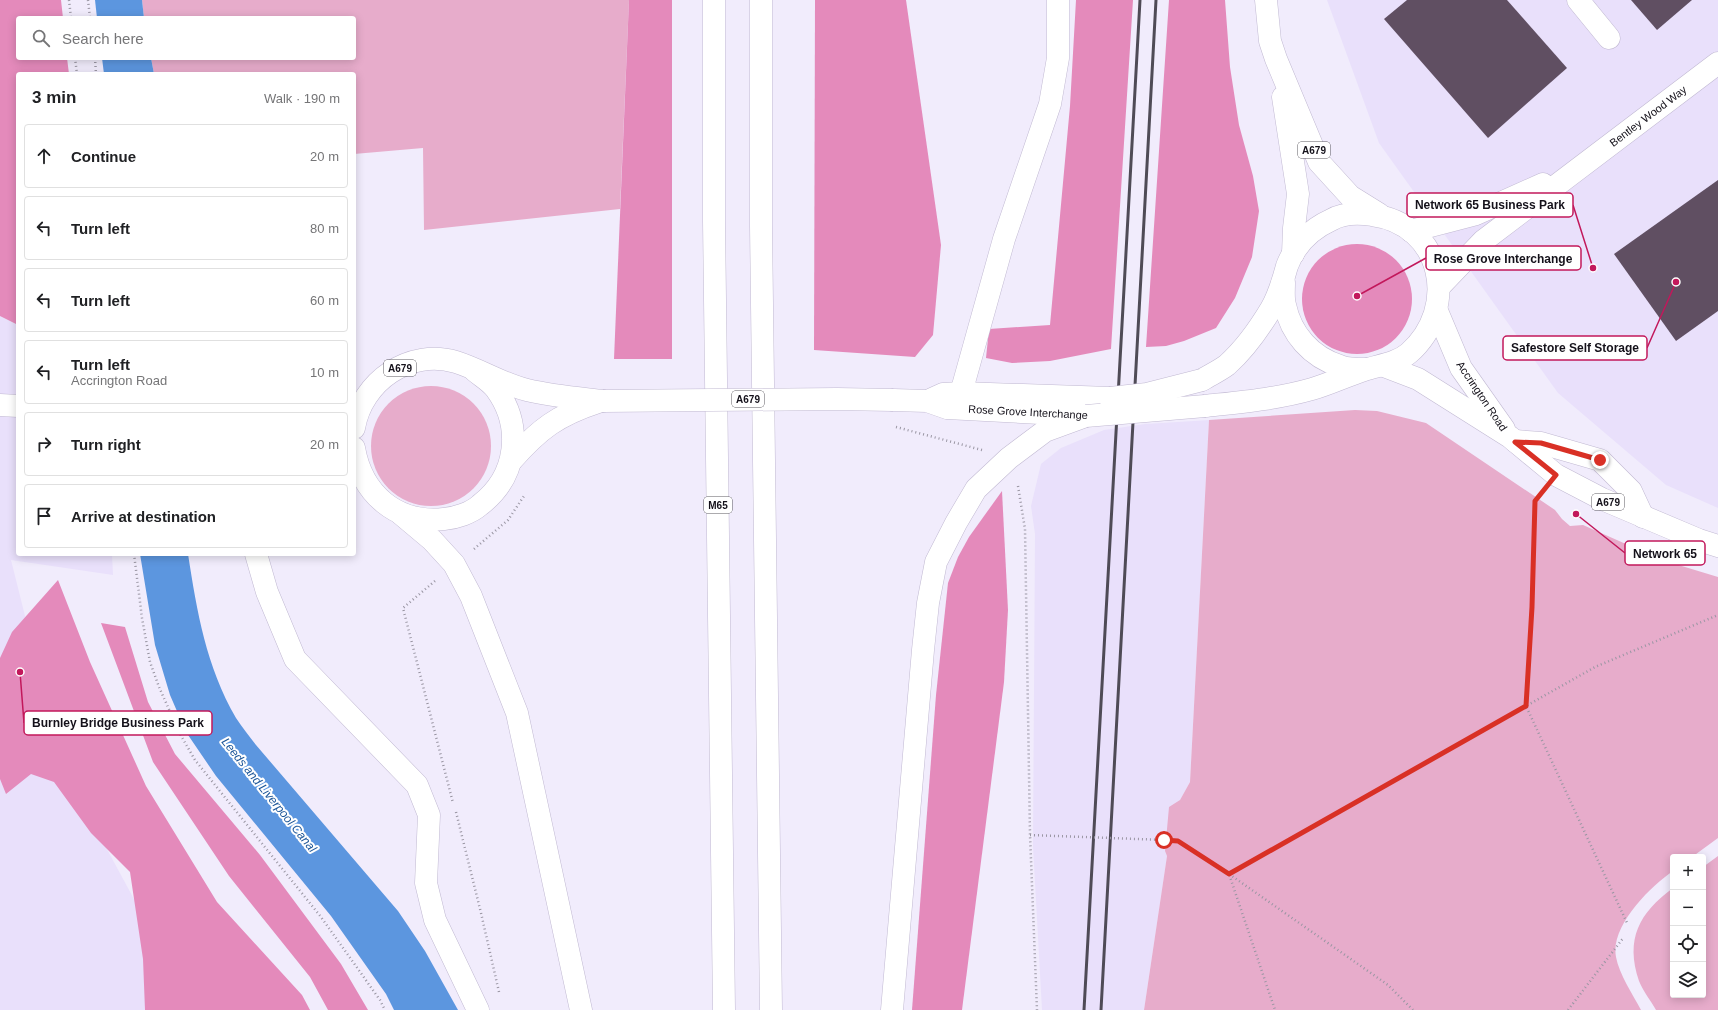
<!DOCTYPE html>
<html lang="en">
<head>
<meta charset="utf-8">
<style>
	:root { --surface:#fff; --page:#f2f2f2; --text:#202124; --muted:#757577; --line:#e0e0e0 }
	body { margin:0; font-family:Arial,sans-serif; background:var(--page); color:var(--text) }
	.controls { position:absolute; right:12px; bottom:12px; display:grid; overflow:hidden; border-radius:4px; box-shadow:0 2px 10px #0003 }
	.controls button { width:36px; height:36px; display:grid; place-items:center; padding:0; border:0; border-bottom:1px solid var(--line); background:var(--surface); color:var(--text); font:20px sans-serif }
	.stop { position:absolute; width:12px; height:12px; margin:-9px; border:3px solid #d93025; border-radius:50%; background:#fff }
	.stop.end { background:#d93025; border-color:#fff; box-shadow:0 1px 4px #0008 }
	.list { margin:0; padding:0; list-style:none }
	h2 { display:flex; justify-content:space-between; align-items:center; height:52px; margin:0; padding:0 16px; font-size:17px }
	h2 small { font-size:13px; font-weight:400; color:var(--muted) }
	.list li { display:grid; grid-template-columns:26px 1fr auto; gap:12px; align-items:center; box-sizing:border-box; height:64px; margin:0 8px 8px; padding:0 8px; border:1px solid var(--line); border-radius:4px }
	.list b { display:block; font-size:15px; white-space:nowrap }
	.list p { margin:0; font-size:13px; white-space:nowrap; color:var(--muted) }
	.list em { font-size:13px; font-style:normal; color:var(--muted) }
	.icon { flex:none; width:22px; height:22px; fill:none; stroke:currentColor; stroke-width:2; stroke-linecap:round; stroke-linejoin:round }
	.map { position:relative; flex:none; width:1718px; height:1010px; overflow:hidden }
	.search { position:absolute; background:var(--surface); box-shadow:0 2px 10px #0003; left:16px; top:16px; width:340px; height:44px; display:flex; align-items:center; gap:10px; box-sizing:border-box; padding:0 14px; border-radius:4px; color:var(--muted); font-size:15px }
	.panel { position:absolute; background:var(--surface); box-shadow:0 2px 10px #0003; left:16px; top:72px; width:340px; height:484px; border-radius:4px }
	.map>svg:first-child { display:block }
	.built { fill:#e9e0fb }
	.green { fill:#e7accb }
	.forest { fill:#e48abb }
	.water { fill:#5c96df }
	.building { fill:#604f62 }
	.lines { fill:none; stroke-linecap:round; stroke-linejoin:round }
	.minor-casing { stroke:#c1b9d2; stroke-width:23 }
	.major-casing { stroke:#c1b9d2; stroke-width:23 }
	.highway-casing { stroke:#c1b9d2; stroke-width:23 }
	.path { stroke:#9a96a3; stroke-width:2.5; stroke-dasharray:1 3; stroke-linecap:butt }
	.minor { stroke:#fff; stroke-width:22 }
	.major { stroke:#fff; stroke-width:22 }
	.highway { stroke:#fff; stroke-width:22 }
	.rail { stroke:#4f4b56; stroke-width:3 }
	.highway-bridge-casing { stroke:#c1b9d2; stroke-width:23; stroke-linecap:butt }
	.path-bridge { stroke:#9a96a3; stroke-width:2.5; stroke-dasharray:1 3; stroke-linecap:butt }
	.highway-bridge { stroke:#fff; stroke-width:22 }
	.route { stroke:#d93025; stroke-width:5 }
	.labels { text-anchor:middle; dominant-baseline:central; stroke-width:4; stroke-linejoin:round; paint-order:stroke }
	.shield { fill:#fff; stroke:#5a585f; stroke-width:1 }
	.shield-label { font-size:10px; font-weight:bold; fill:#14111a }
	.street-label { font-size:11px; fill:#14111a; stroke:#fff }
	.water-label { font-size:12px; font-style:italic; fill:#1b5598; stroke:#fff }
	.leader { fill:none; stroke:#c2185b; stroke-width:1.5 }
	.callout-dot { fill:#c2185b; stroke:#fff; stroke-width:1.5 }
	.callout { fill:#fff; stroke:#c2185b; stroke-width:1.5 }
	.callout-label { font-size:12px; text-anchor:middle; font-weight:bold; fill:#14111a }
</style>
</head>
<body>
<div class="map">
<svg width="1718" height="1010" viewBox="0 0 1718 1010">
	<rect width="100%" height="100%" fill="#f1ecfc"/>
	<g class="built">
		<polygon points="1327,0 1718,0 1718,508 1666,485 1558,393 1379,143"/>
		<polygon points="0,316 18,325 18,554 112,554 113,575 11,560 63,768 194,1010 0,1010"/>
		<polygon points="1209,420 1190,782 1180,800 1165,851 1167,856 1144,1010 1042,1010 1033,846 1035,534 1031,506 1041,464 1061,448 1104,430 1145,424"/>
	</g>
	<g class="green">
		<polygon points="142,0 629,0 620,209 424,230 423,148 354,154 354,74 154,74 151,58 354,58 354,18 144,18"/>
		<circle cx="431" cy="446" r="60"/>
		<path d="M1355,410L1377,411L1426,423L1555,510L1562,519L1570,526L1583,525L1662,560L1718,577V838L1692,857H1673V871C1650,887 1610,926 1616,957C1619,974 1633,995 1641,1010H1144L1167,856L1165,851L1169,807L1180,800L1190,782L1209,420Z"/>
		<path d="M1718,856V1010H1656C1651,1001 1643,991 1639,981C1625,939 1639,913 1673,888V995H1703V867Z"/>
	</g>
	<g class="forest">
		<polygon points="0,0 61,0 63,18 18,18 18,58 67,58 69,74 18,74 18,325 0,316"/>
		<polygon points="629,0 672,0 672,359 614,359"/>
		<polygon points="815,0 906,0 941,245 933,335 915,357 814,350"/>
		<polygon points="1076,0 1133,0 1111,349 1050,361 1012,363 986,358 989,329 1050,325 1070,106"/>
		<polygon points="1169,0 1225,0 1230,67 1239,125 1253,176 1259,211 1252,257 1235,298 1216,328 1184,341 1166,346 1146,347"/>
		<circle cx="1357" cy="299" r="55"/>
		<polygon points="1002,491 1008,610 1004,682 962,1010 912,1010 936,695 948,583 958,557 969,537"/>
		<polygon points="58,580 90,662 146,786 217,902 302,995 310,1010 145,1010 143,959 130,872 91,833 54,782 31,774 6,794 0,779 0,658 12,632"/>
		<polygon points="101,623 125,627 148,702 175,754 260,855 341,964 368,1010 328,1010 310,977 229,876 153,762"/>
	</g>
	<g class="water">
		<polygon points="95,0 142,0 144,18 97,18"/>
		<polygon points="102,58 151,58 154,74 104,74"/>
		<path d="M140,554H188C197,612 206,666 236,718C242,727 249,736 256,745L398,911L425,951L458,1010H394L386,994L331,916L216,776L186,732L170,695L155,645Z"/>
	</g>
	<g class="building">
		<polygon points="1407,0 1507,0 1567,68 1488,138 1384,19"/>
		<polygon points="1631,0 1692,0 1657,30"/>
		<polygon points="1718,180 1718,311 1676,341 1614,254"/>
	</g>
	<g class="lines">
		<g class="minor-casing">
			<g id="minor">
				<polyline points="1578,0 1609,38"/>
				<polyline points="1411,231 1476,214 1543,184"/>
				<polyline points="1439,287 1483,241 1718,63"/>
				<polyline points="0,405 18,406"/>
				<polyline points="960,408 961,393 1004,239 1050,104 1058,58 1058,0"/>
				<polyline points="1515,441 1541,443 1600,460 1631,491 1643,517"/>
				<polyline points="256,554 267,592 295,659 417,785 429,815 426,883 435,920 478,1010"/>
			</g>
		</g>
		<g class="major-casing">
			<g id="major">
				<polyline points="1437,311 1461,368 1504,429"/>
				<polyline points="1384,366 1418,379 1510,437 1556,475 1602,499 1699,540 1718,546"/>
			</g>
		</g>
		<g class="highway-casing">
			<g id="highway">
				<polyline points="714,0 714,221 724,1010"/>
				<polyline points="761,0 761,226 771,1010"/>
				<polyline points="1266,0 1270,41 1276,59 1319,162 1350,196 1379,214"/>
				<polyline points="1283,97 1298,194 1294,228 1293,254"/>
				<path d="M1284,283C1284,290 1283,298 1285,305C1291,334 1311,357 1340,366C1347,369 1357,369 1365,369"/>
				<path d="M1202,380C1210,375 1219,371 1227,365C1245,349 1259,329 1271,309C1279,295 1283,281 1287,266C1295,245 1311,229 1331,220C1343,213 1359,213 1372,215C1443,224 1460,308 1409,353C1396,364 1379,365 1364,370C1346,376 1329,384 1312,389C1277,399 1241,402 1205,406"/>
				<polyline points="932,399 943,394 961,393 1110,398"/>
				<polyline points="893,400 927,401 947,408 1078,415"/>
				<path d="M354,428C362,381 410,348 456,362C481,370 502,384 527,390C552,396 577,398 603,401"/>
				<path d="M354,448C362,494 396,524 444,519C456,518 471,513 480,505C518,476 523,426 496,389C491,382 481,376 475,371"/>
				<path d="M511,461C539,429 558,415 598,402"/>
				<polyline points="401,514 432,540 454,564 471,596 517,713 581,1010"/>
				<polyline points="892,1010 923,650 928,603 936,562 956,523 976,489 1009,458 1045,431 1086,416"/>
			</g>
		</g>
		<g class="path">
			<polyline points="69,0 71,18"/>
			<polyline points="88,0 90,18"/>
			<polyline points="75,58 77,74"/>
			<polyline points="95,58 96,74"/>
			<polyline points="896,427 982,450"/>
			<polyline points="1018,486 1025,529 1030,835 1037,1010"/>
			<polyline points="1541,494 1535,501 1532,607 1526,706 1628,925"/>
			<polyline points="474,549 508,520 524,496"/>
			<polyline points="134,554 142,618 150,662 159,687 180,734 195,760 321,917 380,1000 385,1010"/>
			<polyline points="435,581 403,608 453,803"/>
			<polyline points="456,812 481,913 499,992"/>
			<polyline points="1164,840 1178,841 1229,874 1275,1010"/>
			<polyline points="1413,1010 1388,985 1229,874 1595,667 1718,615"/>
			<polyline points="1568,1010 1624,937"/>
		</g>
		<use href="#minor" class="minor"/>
		<use href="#major" class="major"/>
		<use href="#highway" class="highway"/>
		<g class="rail">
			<polyline points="1084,1010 1140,0"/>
			<polyline points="1101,1010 1156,0"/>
		</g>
		<g class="highway-bridge-casing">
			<g id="highway-bridge">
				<polyline points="1110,398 1147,394 1202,380"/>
				<polyline points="603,401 837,399 893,400"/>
				<polyline points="1086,416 1205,406"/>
			</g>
		</g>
		<polyline class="path-bridge" points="1030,835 1164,840"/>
		<use href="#highway-bridge" class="highway-bridge"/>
	</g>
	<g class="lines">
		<polyline class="route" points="1164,840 1178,841 1229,874 1526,706 1532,607 1535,501 1556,475 1515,442 1541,443 1600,460"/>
	</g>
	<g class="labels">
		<g class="shield">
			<rect x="1298" y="142" width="32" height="16" rx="3"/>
			<rect x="384" y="360" width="32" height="16" rx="3"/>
			<rect x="732" y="391" width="32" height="16" rx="3"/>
			<rect x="1592" y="494" width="32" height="16" rx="3"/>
			<rect x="704" y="497" width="28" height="16" rx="3"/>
		</g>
		<g class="shield-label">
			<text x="1314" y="150">A679</text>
			<text x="400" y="368">A679</text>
			<text x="748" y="399">A679</text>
			<text x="1608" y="502">A679</text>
			<text x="718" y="505">M65</text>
		</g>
		<g class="street-label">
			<text transform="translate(1648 116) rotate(-37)">Bentley Wood Way</text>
			<text transform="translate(1482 396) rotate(56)">Accrington Road</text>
			<text transform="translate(1028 412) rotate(3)">Rose Grove Interchange</text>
		</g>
		<g class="water-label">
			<text transform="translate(269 795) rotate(51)">Leeds and Liverpool Canal</text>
		</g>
	</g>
	<path class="leader" d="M1593 268L1573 205M1357 296L1426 258M1676 282L1647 348M1576 514L1625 553M20 672L24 723"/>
	<g class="callout-dot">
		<circle cx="1593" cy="268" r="4"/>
		<circle cx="1357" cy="296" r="4"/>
		<circle cx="1676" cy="282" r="4"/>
		<circle cx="1576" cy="514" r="4"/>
		<circle cx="20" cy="672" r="4"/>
	</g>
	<g class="callout">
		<rect x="1407" y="193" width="166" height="24" rx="4"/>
		<rect x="1426" y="246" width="155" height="24" rx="4"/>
		<rect x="1503" y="336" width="144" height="24" rx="4"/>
		<rect x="1625" y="541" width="80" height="24" rx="4"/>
		<rect x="24" y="711" width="188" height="24" rx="4"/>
	</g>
	<g class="callout-label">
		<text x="1490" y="209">Network 65 Business Park</text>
		<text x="1503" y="263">Rose Grove Interchange</text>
		<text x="1575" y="352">Safestore Self Storage</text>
		<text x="1665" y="558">Network 65</text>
		<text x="118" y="727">Burnley Bridge Business Park</text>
	</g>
</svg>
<div class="controls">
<button>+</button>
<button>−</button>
<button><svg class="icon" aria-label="locate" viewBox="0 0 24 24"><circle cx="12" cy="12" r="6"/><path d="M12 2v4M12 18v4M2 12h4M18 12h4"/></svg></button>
<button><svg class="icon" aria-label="layers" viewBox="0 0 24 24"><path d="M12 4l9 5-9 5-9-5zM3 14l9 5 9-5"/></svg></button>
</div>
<div class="stop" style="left:1164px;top:840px"></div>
<div class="stop end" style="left:1600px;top:460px"></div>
<div class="search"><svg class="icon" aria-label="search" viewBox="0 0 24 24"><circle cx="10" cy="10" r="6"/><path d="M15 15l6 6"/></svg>Search here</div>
<section class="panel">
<h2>3 min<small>Walk · 190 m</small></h2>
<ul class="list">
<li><svg class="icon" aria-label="ahead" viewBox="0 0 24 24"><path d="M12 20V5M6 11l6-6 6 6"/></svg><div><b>Continue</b></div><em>20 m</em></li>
<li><svg class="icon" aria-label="left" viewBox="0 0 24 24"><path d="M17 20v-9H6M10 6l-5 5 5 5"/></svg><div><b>Turn left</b></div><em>80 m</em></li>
<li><svg class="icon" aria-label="left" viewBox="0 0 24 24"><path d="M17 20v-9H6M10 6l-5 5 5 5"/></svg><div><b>Turn left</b></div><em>60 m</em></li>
<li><svg class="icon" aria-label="left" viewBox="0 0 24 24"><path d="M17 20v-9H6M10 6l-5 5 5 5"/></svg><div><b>Turn left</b><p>Accrington Road</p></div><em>10 m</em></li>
<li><svg class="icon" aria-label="right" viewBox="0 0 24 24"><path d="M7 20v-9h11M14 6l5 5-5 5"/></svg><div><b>Turn right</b></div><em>20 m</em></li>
<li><svg class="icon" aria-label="arrive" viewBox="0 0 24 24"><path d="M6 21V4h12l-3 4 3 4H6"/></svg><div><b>Arrive at destination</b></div></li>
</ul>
</section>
</div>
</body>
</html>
